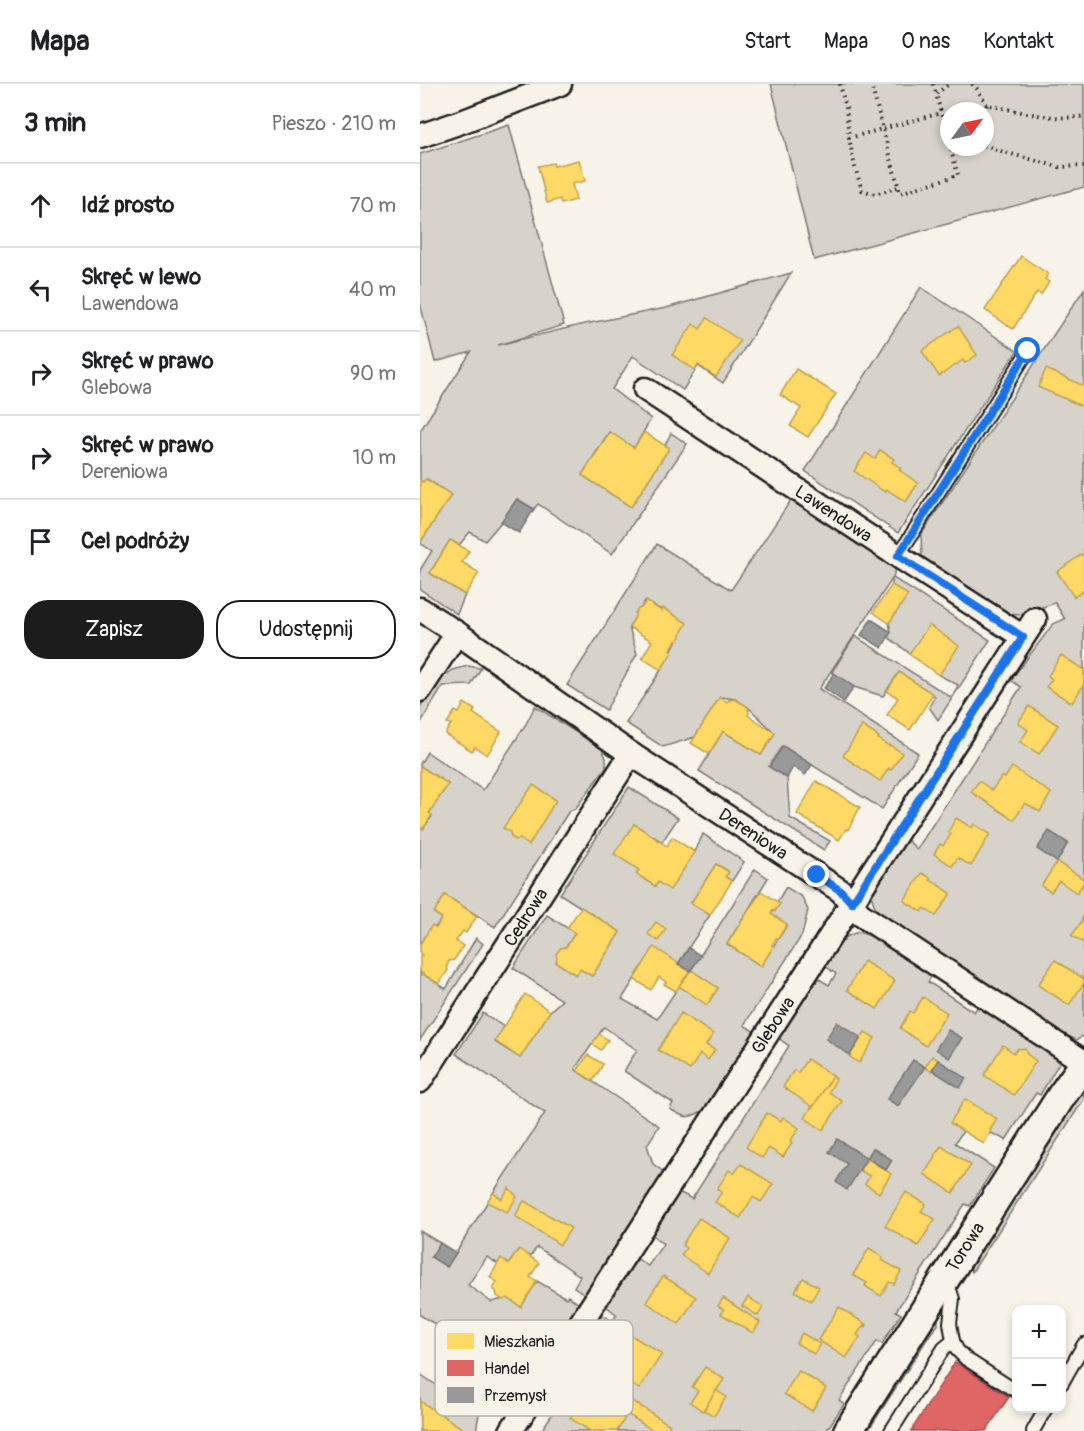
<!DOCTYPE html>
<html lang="pl">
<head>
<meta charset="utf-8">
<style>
	:root { --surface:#fff; --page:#f2f2f2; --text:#202124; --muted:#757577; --line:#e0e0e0; --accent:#1c1c1c }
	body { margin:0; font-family:Pangolin,sans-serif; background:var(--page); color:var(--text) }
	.controls { position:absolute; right:18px; bottom:18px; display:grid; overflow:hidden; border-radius:12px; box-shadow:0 3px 9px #0003 }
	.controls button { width:54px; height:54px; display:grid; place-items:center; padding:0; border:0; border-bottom:2px solid var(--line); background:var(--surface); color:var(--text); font:30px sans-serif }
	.compass { position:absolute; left:520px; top:18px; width:54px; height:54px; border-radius:50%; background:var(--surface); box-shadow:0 3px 9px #0003; rotate:57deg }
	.stop { position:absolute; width:18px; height:18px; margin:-14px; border:4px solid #1a73e8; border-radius:50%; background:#fff }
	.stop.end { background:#1a73e8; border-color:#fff; box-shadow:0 2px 6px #0008 }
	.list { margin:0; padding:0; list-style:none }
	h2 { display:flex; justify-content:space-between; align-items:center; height:78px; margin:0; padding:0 24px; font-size:26px }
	h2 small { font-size:20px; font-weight:400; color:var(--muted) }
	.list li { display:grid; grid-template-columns:39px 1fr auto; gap:18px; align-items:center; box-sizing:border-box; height:84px; padding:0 24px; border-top:2px solid var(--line) }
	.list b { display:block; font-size:22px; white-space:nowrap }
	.list p { margin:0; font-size:20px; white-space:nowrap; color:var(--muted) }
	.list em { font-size:20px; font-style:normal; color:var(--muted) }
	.actions { display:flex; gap:12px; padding:18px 24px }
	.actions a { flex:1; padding:14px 0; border:2px solid var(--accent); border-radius:24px; text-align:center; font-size:21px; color:var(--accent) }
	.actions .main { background:var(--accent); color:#fff }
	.icon { flex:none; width:33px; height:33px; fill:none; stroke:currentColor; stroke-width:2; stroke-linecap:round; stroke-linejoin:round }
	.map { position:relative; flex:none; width:664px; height:1347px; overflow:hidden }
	header { display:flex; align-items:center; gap:36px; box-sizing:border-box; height:84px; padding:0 30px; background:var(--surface); border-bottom:2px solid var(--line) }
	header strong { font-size:28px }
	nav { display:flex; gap:33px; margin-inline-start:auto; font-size:21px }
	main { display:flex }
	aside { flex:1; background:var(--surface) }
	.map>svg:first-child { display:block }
	.green { fill:#d7d3cb; stroke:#7a7874; stroke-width:1.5; fill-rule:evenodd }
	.homes { fill:#ffd966; stroke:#bba050; stroke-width:1.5 }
	.shops { fill:#e06666; stroke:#a55050; stroke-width:1.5 }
	.industry { fill:#999; stroke:#747474; stroke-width:1.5 }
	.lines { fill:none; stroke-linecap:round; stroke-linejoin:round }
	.service-casing { stroke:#1c1c1c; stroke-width:16 }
	.minor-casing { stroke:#1c1c1c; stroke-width:27 }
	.tertiary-casing { stroke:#1c1c1c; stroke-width:33 }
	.path { stroke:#1c1c1c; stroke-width:4; stroke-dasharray:1.5 4.5; stroke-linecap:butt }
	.service { stroke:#f7f3e8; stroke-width:12 }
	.minor { stroke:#f7f3e8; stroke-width:22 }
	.tertiary { stroke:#f7f3e8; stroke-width:28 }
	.route { stroke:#1a73e8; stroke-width:8 }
	.labels { text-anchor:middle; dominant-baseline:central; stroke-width:6; stroke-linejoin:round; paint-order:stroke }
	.street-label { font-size:18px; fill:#1c1c1c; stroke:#f7f3e8 }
	.key { fill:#f7f3e8; stroke:#b5b2ab; stroke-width:1.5 }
	.key-label { font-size:16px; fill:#1c1c1c }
</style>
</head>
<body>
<header>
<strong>Mapa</strong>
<nav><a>Start</a><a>Mapa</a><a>O nas</a><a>Kontakt</a></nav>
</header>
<main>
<aside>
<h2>3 min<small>Pieszo · 210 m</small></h2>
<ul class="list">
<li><svg class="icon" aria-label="ahead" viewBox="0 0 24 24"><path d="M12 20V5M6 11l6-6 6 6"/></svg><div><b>Idź prosto</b></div><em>70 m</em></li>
<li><svg class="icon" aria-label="left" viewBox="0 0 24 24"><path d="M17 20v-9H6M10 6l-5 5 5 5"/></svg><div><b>Skręć w lewo</b><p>Lawendowa</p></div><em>40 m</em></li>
<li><svg class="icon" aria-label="right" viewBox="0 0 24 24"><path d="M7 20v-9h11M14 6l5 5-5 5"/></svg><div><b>Skręć w prawo</b><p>Glebowa</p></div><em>90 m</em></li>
<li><svg class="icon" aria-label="right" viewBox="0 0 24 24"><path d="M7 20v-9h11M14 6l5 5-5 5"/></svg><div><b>Skręć w prawo</b><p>Dereniowa</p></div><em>10 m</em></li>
<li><svg class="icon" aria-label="arrive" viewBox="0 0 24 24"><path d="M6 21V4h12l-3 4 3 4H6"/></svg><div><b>Cel podróży</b></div></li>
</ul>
<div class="actions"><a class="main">Zapisz</a><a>Udostępnij</a></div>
</aside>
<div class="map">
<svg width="664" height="1347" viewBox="0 0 664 1347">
	<rect width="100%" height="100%" fill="#f7f3e8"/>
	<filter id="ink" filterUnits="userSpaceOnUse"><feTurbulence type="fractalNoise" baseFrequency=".0167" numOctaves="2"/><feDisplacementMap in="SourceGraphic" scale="12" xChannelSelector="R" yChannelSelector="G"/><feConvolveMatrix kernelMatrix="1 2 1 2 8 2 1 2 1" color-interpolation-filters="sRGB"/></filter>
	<g filter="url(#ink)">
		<g class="green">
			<path d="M351,0H664V103L394,176ZM529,27H565V63H529Z"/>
			<polygon points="89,41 144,241 78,261 160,241 246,224 371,189 303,299 278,282 263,306 213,272 192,305 231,335 214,364 189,348 162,391 211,423 249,364 245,361 251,349 267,360 192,470 118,420 114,425 97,415 81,438 65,457 50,448 39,461 30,456 10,489 45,511 37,530 0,505 0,486 12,467 0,459 31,411 7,395 3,398 0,396 0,347 51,268 15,278 0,219 0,70"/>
			<polygon points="501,203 597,267 478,449 385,387"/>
			<path d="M664,205V951L657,956L645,951L469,837C458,829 451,821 452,807L486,755L497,765L601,603L592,597L594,592L633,540L645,535L635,519L598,531L584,529L502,473L501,451Z"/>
			<polygon points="371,416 475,485 473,494 570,556 518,636 509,623 515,612 479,588 463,612 434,603 412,588 435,552 532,614 538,601 519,591 468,553 471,548 469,539 487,511 472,501 472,495 399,605 498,669 462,725 362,662 349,682 367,694 370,734 410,757 404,766 279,687 303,647 341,671 355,649 328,623 315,615 300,613 275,653 243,663 206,639 241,586 266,539 225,517 209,543 217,570 186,626 147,601 237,460 311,506"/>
			<polygon points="48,582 61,584 51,601 23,602 0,640 0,623 12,604 21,594 33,586"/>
			<polygon points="115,622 182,665 186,674 186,683 155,725 149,727 75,843 25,811 14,829 22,834 15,844 0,860 0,743 3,745 12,732 9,729 28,700 0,682 0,680 7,668 63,706 106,640"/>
			<path d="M209,703L258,734L242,758L214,740L219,786L217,790L235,802L238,798L250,805L275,768L283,750L324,778L312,797L305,793L308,787L296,780L271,819L290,831L258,880L234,864L202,915L237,935L259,902L287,920L298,904L271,886L335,785L348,794L307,860L341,882L367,841L351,830L353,826L355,827L359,820L357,818L366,803L382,813L388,826L382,851L324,941L335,948L284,1026C267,1036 265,1034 250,1025L253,1019L204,987L217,966L184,943L155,985L157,987L239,1042L227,1061L233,1080L244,1088L166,1211L154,1203L160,1192L117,1163L110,1173L98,1166L89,1180L81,1175L78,1180L67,1173L48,1201L71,1218L88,1214L101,1223L117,1197L146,1214L148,1212L159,1220L114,1289L108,1298L99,1302L86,1283L0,1231V1147L20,1159L11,1173L27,1183L73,1109L125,1029L36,970L63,929L84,943L75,958L100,974L130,927L142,916L93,884L127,831L155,849L146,863L141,864L137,870V876L136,878L156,891L160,885L172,892L200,848L140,810Z"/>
			<path d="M440,848L453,853L512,891L508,898L554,928L559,921L634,971L639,979L620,1011L616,1009L586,1056L571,1049L543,1047L535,1059L574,1084L550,1122L545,1120L476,1227L481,1230L462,1260L457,1257L419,1316L424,1320L406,1347H121L162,1285L148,1276L178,1231L186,1233L192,1237L197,1231L185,1221L214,1175L219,1176L228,1182L243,1160L230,1149L257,1107L272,1115L369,962L357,953L396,893L409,901L416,890L404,881C414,866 421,851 440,848Z"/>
			<polygon points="56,854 63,860 0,956 0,888 26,905"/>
			<polygon points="664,1000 664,1015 552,1188 548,1177"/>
			<polygon points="518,1236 518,1241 511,1249 448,1347 439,1347 507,1241"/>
			<polygon points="0,1290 59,1330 56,1347 0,1347"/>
		</g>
		<g class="homes">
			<polygon points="159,76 165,97 152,100 156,116 141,120 140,115 127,119 118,82 133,79 134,82"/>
			<polygon points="601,172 628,190 625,195 629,198 621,211 617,208 593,245 565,226"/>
			<polygon points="287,234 320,257 296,293 278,281 275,286 252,271 273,240 280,245"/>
			<polygon points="538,242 557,271 545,279 543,276 519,292 502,267"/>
			<polygon points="376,285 416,310 388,353 370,342 381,324 360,311"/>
			<polygon points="626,285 664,302 664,323 618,303"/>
			<polygon points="190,348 214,364 224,348 249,364 211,423 162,391"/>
			<polygon points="460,366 474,375 472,378 481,384 479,386 498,399 486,418 466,405 465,408 434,387 446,369 455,375"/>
			<polygon points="6,395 31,411 0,459 0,396 3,398"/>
			<polygon points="30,456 49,467 42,478 59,489 45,511 10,489"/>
			<polygon points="662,470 664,473 664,508 663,507 654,513 637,488"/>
			<polygon points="472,501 488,511 469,539 453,528"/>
			<polygon points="226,517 242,527 243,524 267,539 261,549 261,552 258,557 256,557 250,566 252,568 241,586 222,574 232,557 209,543 215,533 215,529 218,525 221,524"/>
			<polygon points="509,541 539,562 519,591 489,570"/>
			<polygon points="641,571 664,586 664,600 652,619 626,603 632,595 628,592"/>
			<polygon points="479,588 513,610 490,646 467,631 478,614 467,607"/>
			<polygon points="300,613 307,618 309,616 315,615 328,623 329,629 328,631 355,649 341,671 303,647 289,670 271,659"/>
			<polygon points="44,619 55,626 53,629 81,648 67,671 55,663 52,667 25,650 31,640 27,639 35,627 39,629"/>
			<polygon points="609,622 638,641 619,670 600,658 608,646 598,639"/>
			<polygon points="442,642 459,653 458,655 469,662 470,661 482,669 471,686 469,684 460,697 423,672"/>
			<polygon points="0,682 28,700 9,729 12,731 3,745 0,743"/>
			<polygon points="592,683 631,709 620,728 605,719 594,736 551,708 559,697 572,706 582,692 585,694"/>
			<polygon points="396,697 440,723 428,746 426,745 419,756 377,730"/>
			<polygon points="113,701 136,716 109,761 100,755 96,756 91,753 90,748 83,744"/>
			<polygon points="536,734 552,744 554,740 570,750 551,782 538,774 532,782 514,770 520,760 523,762 531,750 528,748"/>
			<polygon points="214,740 247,762 252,753 275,768 250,806 238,798 235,802 216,790 219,786 194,770"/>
			<polygon points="637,778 664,795 664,798 657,809 639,797 631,808 621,802"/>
			<polygon points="296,780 309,788 305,793 312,797 290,831 271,819"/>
			<polygon points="502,789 511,794 510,796 517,800 518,799 518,801 531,809 516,832 504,824 502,828 484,817"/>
			<polygon points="341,807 360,820 354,828 353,826 351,830 367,840 358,855 356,854 352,861 354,862 341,882 307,860"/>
			<polygon points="25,811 57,832 46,849 43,847 36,857 43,862 34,876 29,877 27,882 28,886 19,900 0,888 0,873 2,871 0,870 0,860 12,841 16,844 22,834 14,829"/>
			<polygon points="161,823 200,848 172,892 160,885 156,891 136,878 137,876 136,870 141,864 146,863 155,849 147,844"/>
			<polygon points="664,831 664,859 651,851 653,850 663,835 662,835"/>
			<polygon points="236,838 246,845 238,857 228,850"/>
			<polygon points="234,863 270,887 256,907 244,900 246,898 239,893 231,906 214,895"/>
			<polygon points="635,876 664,895 664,899 649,921 618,901"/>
			<polygon points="444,877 475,897 457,925 427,906"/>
			<polygon points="271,886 298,904 287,921 259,902"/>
			<polygon points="105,910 130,927 100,974 75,957"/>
			<polygon points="503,913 527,929 506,962 480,944 490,927 493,929"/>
			<polygon points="261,929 293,950 286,961 295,966 288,976 280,970 270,986 238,966"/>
			<polygon points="445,948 455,954 439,979 429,972"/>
			<polygon points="179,950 188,956 181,966 172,960"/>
			<polygon points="583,961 594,969 598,964 599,965 605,964 607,970 616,977 594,1011 564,991"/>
			<polygon points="168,971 183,980 173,997 157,987"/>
			<polygon points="512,972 518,976 511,987 505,983"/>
			<polygon points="387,975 413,992 393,1023 363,1003 374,986 378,989"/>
			<polygon points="413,992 416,995 409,1008 422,1017 403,1046 385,1034 392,1022 393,1023"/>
			<polygon points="545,1015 577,1035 570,1046 571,1047 564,1060 530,1039"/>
			<polygon points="347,1029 361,1037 363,1033 379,1044 370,1058 372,1059 363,1073 349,1064 342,1074 326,1063"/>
			<polygon points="521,1062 551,1081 533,1109 504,1090 515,1073 514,1072"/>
			<polygon points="447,1074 471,1090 459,1109 445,1100 450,1092 439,1086"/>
			<polygon points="321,1080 353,1100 341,1118 333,1113 320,1134 295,1118 302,1108 297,1105 309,1086 314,1090"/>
			<polygon points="89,1104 97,1113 87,1128 67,1118 73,1109 82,1115"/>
			<polygon points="486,1108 506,1120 501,1127 515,1135 498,1162 465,1142"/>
			<polygon points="104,1117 151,1144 140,1161 95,1132"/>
			<polygon points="279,1134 310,1154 288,1189 261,1171 266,1164 262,1161"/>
			<polygon points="449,1164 463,1173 462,1176 481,1187 474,1200 469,1198 461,1212 445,1202 447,1199 433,1191"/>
			<polygon points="99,1165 119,1179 110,1193 117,1197 101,1223 88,1214 83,1216 77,1212 76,1207 73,1205 77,1198 70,1193 81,1174 89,1180"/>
			<polygon points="243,1192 276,1213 259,1240 226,1218"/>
			<polygon points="383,1194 399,1203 391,1217 375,1207"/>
			<polygon points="328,1213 343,1223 338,1232 322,1222"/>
			<polygon points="303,1214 340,1238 333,1249 301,1230 304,1226 298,1222"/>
			<polygon points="419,1223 447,1241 446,1243 444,1241 437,1251 440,1253 426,1274 398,1256"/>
			<polygon points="206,1248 242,1270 219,1305 204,1295 205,1294 196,1288 195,1291 183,1284"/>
			<polygon points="382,1249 400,1260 394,1270 376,1259"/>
			<polygon points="285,1283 304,1295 283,1327 270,1318 278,1307 272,1303"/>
			<polygon points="379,1287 406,1304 392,1327 364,1310"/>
			<polygon points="171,1301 185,1310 182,1314 188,1317 185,1321 205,1334 197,1347 170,1347 150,1334"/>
			<polygon points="296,1306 306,1313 294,1332 284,1326"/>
			<polygon points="206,1313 250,1341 246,1347 234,1347 199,1325"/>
			<polygon points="0,1317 42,1344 40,1347 0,1347"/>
		</g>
		<polygon class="shops" points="535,1278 589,1313 566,1347 491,1347"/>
		<g class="industry">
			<polygon points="97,415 114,425 99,449 81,438"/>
			<polygon points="451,535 471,548 462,564 441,551"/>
			<polygon points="414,589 434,603 424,618 404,604"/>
			<polygon points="363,662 392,681 385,691 373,683 367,694 349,683"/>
			<polygon points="629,747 648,759 637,778 617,765"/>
			<polygon points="269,864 281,872 270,887 258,880"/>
			<polygon points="417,938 441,954 430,971 406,955"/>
			<polygon points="528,946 542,954 529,974 516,965"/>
			<polygon points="493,976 505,983 478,1022 467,1015"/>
			<polygon points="518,976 546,994 540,1004 512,986"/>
			<polygon points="417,1055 447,1074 427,1106 416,1098 427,1080 409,1068"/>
			<polygon points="453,1064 472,1076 466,1086 447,1074"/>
			<polygon points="20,1159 36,1169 27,1183 11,1173"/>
		</g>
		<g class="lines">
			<g class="service-casing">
				<g id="service">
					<polyline points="478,472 608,267"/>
					<polyline points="522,1199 530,1206 533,1215 530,1239 533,1257 537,1266 546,1275 596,1307"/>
					<polyline points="642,1299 664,1260"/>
					<polyline points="471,1347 524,1264 533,1257"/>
					<polyline points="613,1347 626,1324"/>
				</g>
			</g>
			<g class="minor-casing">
				<g id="minor">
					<polyline points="0,52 44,37 140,0"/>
					<path id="s1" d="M225,305L478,472L603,553"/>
					<path id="s2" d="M0,525L37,549L211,670L421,807L440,830L664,978"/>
					<polyline points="0,606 37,549"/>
					<path id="s3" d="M0,997L211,670"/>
					<path id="s4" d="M91,1347L615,535"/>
				</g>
			</g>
			<g class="tertiary-casing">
				<g id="tertiary">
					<path id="s5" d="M428,1347L642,1011L664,980"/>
				</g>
			</g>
			<g class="path">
				<polyline points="420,0 426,24 429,54 435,83 442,106 455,110 479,103"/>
				<polyline points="451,0 480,109 538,91 530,63"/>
				<polyline points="513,0 516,10"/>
				<path d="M552,0L557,5L567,21C595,26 637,38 664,32"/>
				<polyline points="565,28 567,21"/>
				<polyline points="526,47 529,58"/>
				<polyline points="529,47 526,47 516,10 529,0"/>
				<polyline points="429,54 521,29"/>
				<polyline points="565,59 573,65 639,83 664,82"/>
			</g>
			<use href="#service" class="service"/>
			<use href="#minor" class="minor"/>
			<use href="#tertiary" class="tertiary"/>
		</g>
	</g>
	<g class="lines" filter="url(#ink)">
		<polyline class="route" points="397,791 421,807 432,819 603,553 478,472 608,267"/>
	</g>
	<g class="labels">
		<g class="street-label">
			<text stroke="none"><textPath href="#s1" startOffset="226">Lawendowa</textPath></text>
			<text stroke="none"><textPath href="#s2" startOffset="402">Dereniowa</textPath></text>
			<text stroke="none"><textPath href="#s3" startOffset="195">Cedrowa</textPath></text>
			<text stroke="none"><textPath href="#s4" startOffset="483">Glebowa</textPath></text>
			<text stroke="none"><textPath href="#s5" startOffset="218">Torowa</textPath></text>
		</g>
	</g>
	<rect x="15" y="1236" width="198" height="96" rx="9" class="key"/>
	<rect x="27" y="1249" width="27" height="16" fill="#ffd966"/>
	<rect x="27" y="1276" width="27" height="16" fill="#e06666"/>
	<rect x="27" y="1303" width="27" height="16" fill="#999"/>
	<g class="key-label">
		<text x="64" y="1263">Mieszkania</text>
		<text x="64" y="1290">Handel</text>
		<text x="64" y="1317">Przemysł</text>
	</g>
</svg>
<div class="controls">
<button>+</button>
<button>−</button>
</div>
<svg class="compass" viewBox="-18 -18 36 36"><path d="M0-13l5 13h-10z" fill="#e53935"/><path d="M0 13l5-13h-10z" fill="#757577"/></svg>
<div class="stop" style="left:608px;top:267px"></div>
<div class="stop end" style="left:397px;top:791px"></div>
</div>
</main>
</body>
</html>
